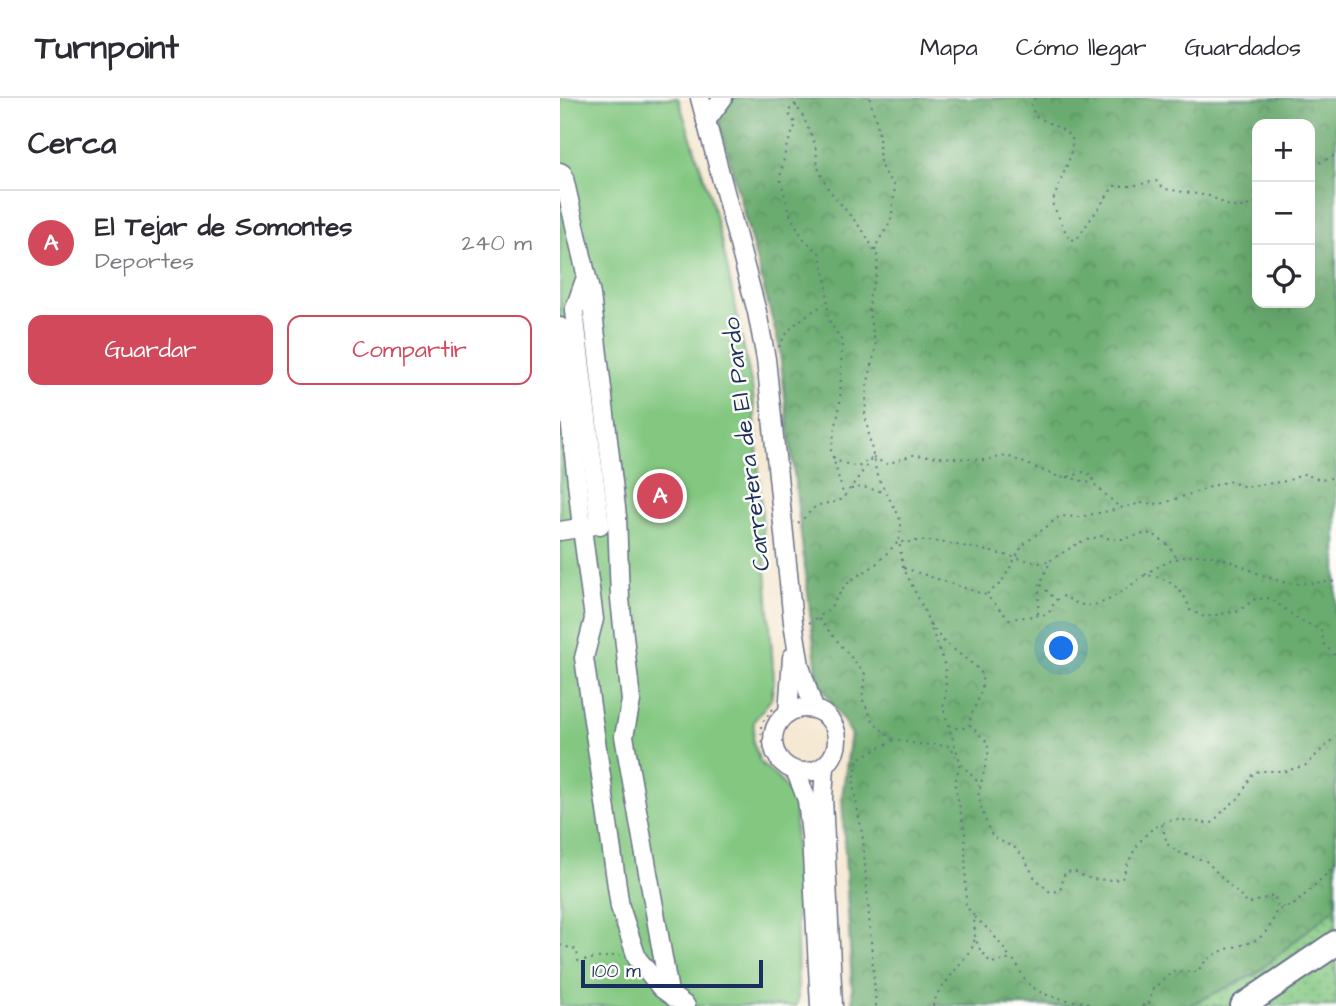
<!DOCTYPE html>
<html lang="es">
<head>
<meta charset="utf-8">
<style>
	:root { --surface:#fff; --page:#f7f7f7; --text:#2b2b33; --muted:#7c7c81; --line:#e1e1e2; --accent:#d1495b }
	body { margin:0; font-family:"Architects Daughter",sans-serif; background:var(--page); color:var(--text) }
	.controls { position:absolute; right:21px; top:21px; display:grid; overflow:hidden; border-radius:14px; box-shadow:0 7px 28px #0002 }
	.controls button { width:63px; height:63px; display:grid; place-items:center; padding:0; border:0; border-bottom:2px solid var(--line); background:var(--surface); color:var(--text); font:35px sans-serif }
	.scale { position:absolute; left:21px; bottom:18px; width:182px; box-sizing:border-box; padding-left:7px; border:4px solid #1b2f5e; border-top:0; font-size:19px; line-height:24px; white-space:nowrap; color:#1b2f5e; -webkit-text-stroke:5px #fdfcf7; paint-order:stroke }
	.you { position:absolute; left:502px; top:551px; width:24px; height:24px; margin:-18px; border:5px solid #fff; border-radius:50%; background:#1a73e8; box-shadow:0 0 0 10px #1a73e833 }
	.badge { display:grid; place-items:center; width:46px; height:46px; border-radius:50%; background:var(--accent); color:#fff; font-size:23px; font-weight:700 }
	.pin { position:absolute; translate:-50% -50%; border:4px solid #fff; box-shadow:0 2px 7px #0006 }
	.list { margin:0; padding:0; list-style:none }
	h2 { display:flex; justify-content:space-between; align-items:center; height:91px; margin:0; padding:0 28px; font-size:30px }
	h2 small { font-size:23px; font-weight:400; color:var(--muted) }
	.list li { display:grid; grid-template-columns:46px 1fr auto; gap:21px; align-items:center; box-sizing:border-box; height:105px; padding:0 28px; border-top:2px solid var(--line) }
	.list b { display:block; font-size:26px; white-space:nowrap }
	.list p { margin:0; font-size:23px; white-space:nowrap; color:var(--muted) }
	.list em { font-size:23px; font-style:normal; color:var(--muted) }
	.actions { display:flex; gap:14px; padding:21px 28px }
	.actions a { flex:1; padding:16px 0; border:2px solid var(--accent); border-radius:14px; text-align:center; font-size:24px; color:var(--accent) }
	.actions .main { background:var(--accent); color:#fff }
	.icon { flex:none; width:38px; height:38px; fill:none; stroke:currentColor; stroke-width:2; stroke-linecap:round; stroke-linejoin:round }
	.map { position:relative; flex:none; width:776px; height:908px; overflow:hidden }
	header { display:flex; align-items:center; gap:42px; box-sizing:border-box; height:98px; padding:0 35px; background:var(--surface); border-bottom:2px solid var(--line) }
	header strong { font-size:33px }
	nav { display:flex; gap:38px; margin-inline-start:auto; font-size:24px }
	main { display:flex }
	aside { flex:1; background:var(--surface) }
	.map>svg:first-child { display:block }
	.grass { fill:url(#grass-dots); stroke:#4f7b70; stroke-width:2 }
	.forest { fill:url(#forest-crowns); stroke:#426e66; stroke-width:2; fill-rule:evenodd }
	.pitch { fill:#83c781; stroke:#4f7b70; stroke-width:2 }
	.lines { fill:none; stroke-linecap:round; stroke-linejoin:round }
	.minor-casing { stroke:#687087; stroke-width:21 }
	.highway-casing { stroke:#687087; stroke-width:28 }
	.path { stroke:#687087; stroke-width:2; stroke-dasharray:2 5; stroke-linecap:butt }
	.minor { stroke:#fff; stroke-width:18 }
	.highway { stroke:#fff; stroke-width:24 }
	.labels { text-anchor:middle; dominant-baseline:central; stroke-width:5; stroke-linejoin:round; paint-order:stroke }
	.street-label { font-size:24px; fill:#1b2f5e; stroke:#fdfcf7 }
</style>
</head>
<body>
<header>
<strong>Turnpoint</strong>
<nav><a>Mapa</a><a>Cómo llegar</a><a>Guardados</a></nav>
</header>
<main>
<aside>
<h2>Cerca<small></small></h2>
<ul class="list">
<li><span class="badge">A</span><div><b>El Tejar de Somontes</b><p>Deportes</p></div><em>240 m</em></li>
</ul>
<div class="actions"><a class="main">Guardar</a><a>Compartir</a></div>
</aside>
<div class="map">
<svg width="776" height="908" viewBox="0 0 776 908">
	<defs>
		<pattern id="grass-dots" width="8" height="8" patternUnits="userSpaceOnUse" patternTransform="scale(1.75)"><rect width="8" height="8" fill="#83c781"/><path d="M2 2h.1M6 6h.1" fill="none" stroke="#6aa26d" stroke-width="1.8" stroke-linecap="round"/></pattern>
		<pattern id="forest-crowns" width="20" height="18" patternUnits="userSpaceOnUse" patternTransform="scale(1.75)"><rect width="20" height="18" fill="#6aac6f"/><path d="M2 6a3 3 0 1 1 6 0M12 15a3 3 0 1 1 6 0" fill="none" stroke="#568c5e"/></pattern>
	</defs>
	<rect width="100%" height="100%" fill="#fdfcf7"/>
	<filter id="ink" filterUnits="userSpaceOnUse"><feTurbulence type="fractalNoise" baseFrequency=".0143" numOctaves="2"/><feDisplacementMap in="SourceGraphic" scale="14" xChannelSelector="R" yChannelSelector="G"/><feConvolveMatrix kernelMatrix="1 2 1 2 8 2 1 2 1" color-interpolation-filters="sRGB"/></filter>
	<filter id="wash" filterUnits="userSpaceOnUse"><feTurbulence type="fractalNoise" baseFrequency=".00686" numOctaves="4" result="noise"/><feDisplacementMap in="SourceGraphic" scale="28" xChannelSelector="R" yChannelSelector="G"/><feGaussianBlur stdDeviation="1.57" result="paint"/><feColorMatrix in="noise" values="0 0 0 0 0 0 0 0 0 0 0 0 0 0 0 0 0 1.4 0 .05"/><feComposite in="paint" operator="in"/></filter>
	<g filter="url(#wash)">
		<rect width="100%" height="100%" fill="#f6e9d4"/>
		<polygon class="grass" points="776,807 776,908 627,908 694,877"/>
		<path class="forest" d="M153,0H776V809L694,877L627,908H293L282,699L291,635L258,583L219,247ZM697,26H750V205H697Z"/>
		<polygon class="pitch" points="0,0 118,0 151,101 164,154 193,294 214,583 211,601 194,623 193,644 200,664 223,686 235,706 238,901 236,908 0,908"/>
	</g>
	<g filter="url(#ink)">
		<g class="lines">
			<g class="minor-casing">
				<g id="minor">
					<polyline points="140,0 197,214 206,261 233,524 240,568 254,611"/>
					<polyline points="146,23 163,0"/>
					<polyline points="0,74 3,76 31,197 57,418 60,501 71,603 64,638 109,894"/>
					<polyline points="26,179 14,213 40,427"/>
					<polyline points="0,229 22,430 34,521 24,560 60,809 77,860 101,890 126,908"/>
					<polyline points="0,433 31,428"/>
					<circle cx="245" cy="642" r="32"/>
					<polyline points="228,615 232,559"/>
					<polyline points="265,668 263,700 273,908"/>
					<polyline points="236,674 247,702 251,738 260,908"/>
				</g>
			</g>
			<g class="highway-casing">
				<polyline id="highway" points="683,908 776,845"/>
			</g>
			<g class="path">
				<path d="M230,0L242,16L255,46L259,73L269,92L304,134L318,159L317,174L310,197L309,216L316,249L307,288L305,317L317,378L339,418L341,427L339,443L343,469L365,514L385,567L386,593L383,610L400,664L395,686L405,736L406,808L414,818L415,839L419,850L431,865L452,861C459,867 459,872 464,880C478,900 505,902 527,904L529,908"/>
				<polyline points="234,0 236,8 229,12 230,18 236,26 226,50 220,80 231,119 243,140 260,156 267,187 268,221 282,243 280,307 271,352 284,399"/>
				<path d="M310,0C312,13 318,24 319,38C320,62 316,68 335,88L331,123L318,144L315,153"/>
				<polyline points="475,0 471,7 475,18 505,33 513,42 510,59 492,105 509,141 516,142 554,88 571,88 596,83 605,91 650,98 671,109 684,109 697,104"/>
				<polyline points="750,75 759,65 776,57"/>
				<path d="M219,249C229,226 245,219 264,206"/>
				<polyline points="273,359 280,364 298,369 311,360"/>
				<polyline points="313,360 327,366 353,357 423,362 447,358 499,379 513,378 523,374 532,377 534,386 560,410 582,405 601,406 668,383 686,389 727,383 744,376 761,382 776,379"/>
				<polyline points="507,379 534,386"/>
				<polyline points="291,391 303,389 323,394"/>
				<path d="M238,425C245,420 249,414 255,409C263,404 274,406 282,401C284,399 310,364 312,360"/>
				<path d="M344,470L426,497L449,521L488,516L496,502L504,498C509,501 515,505 519,506C543,513 567,489 585,477C607,479 623,489 630,512L644,519L679,513L695,501L710,500L738,521L761,532L764,546L776,559"/>
				<path d="M585,477C592,471 600,468 608,464C658,443 682,475 727,485C736,487 764,483 776,484"/>
				<polyline points="481,487 496,502"/>
				<polyline points="427,496 441,485 463,447 500,418 519,419 559,411"/>
				<polyline points="478,516 479,488 491,462 520,444 541,438 551,441 563,441 587,435 596,438 608,447 617,460"/>
				<polyline points="259,521 305,576 302,600 313,623 330,640 356,646 390,648 396,658"/>
				<path d="M249,525L269,512L283,490L291,482L314,468L339,443L346,445C369,436 450,459 479,465L491,462"/>
				<path d="M370,526L383,543L420,572C428,593 413,606 409,626L426,643L429,652L418,699L427,727L433,739L455,750L463,758L475,780L490,794L500,793L505,774L514,773C530,784 544,782 562,781C568,762 582,732 602,726L607,746L618,754L646,763L688,806L714,797L718,809H725"/>
				<path d="M213,611L201,626C201,648 204,656 220,672"/>
				<polyline points="389,627 397,630 405,630 409,626"/>
				<polyline points="401,666 418,684 419,688"/>
				<path d="M603,725C619,717 635,726 652,725L665,711L680,699L693,675L699,673H726L746,667L776,638"/>
				<polyline points="727,809 735,806 776,767"/>
				<polyline points="415,819 432,835 450,859"/>
				<polyline points="0,847 17,852 18,863 60,857"/>
				<polyline points="316,908 303,741 293,687 298,661 336,641"/>
				<polyline points="373,908 377,896 412,850 415,840"/>
				<path d="M582,908L589,905L593,891L613,873L637,874C640,870 644,864 648,861C675,840 704,856 716,813L721,811"/>
			</g>
			<use href="#minor" class="minor"/>
			<use href="#highway" class="highway"/>
		</g>
	</g>
	<g class="labels">
		<g class="street-label">
			<text transform="translate(187 346) rotate(-97)">Carretera de El Pardo</text>
		</g>
	</g>
</svg>
<div class="controls">
<button>+</button>
<button>−</button>
<button><svg class="icon" aria-label="locate" viewBox="0 0 24 24"><circle cx="12" cy="12" r="6"/><path d="M12 2v4M12 18v4M2 12h4M18 12h4"/></svg></button>
</div>
<div class="scale">100 m</div>
<div class="you"></div>
<div class="pin badge" style="left:100px;top:398px">A</div>
</div>
</main>
</body>
</html>
